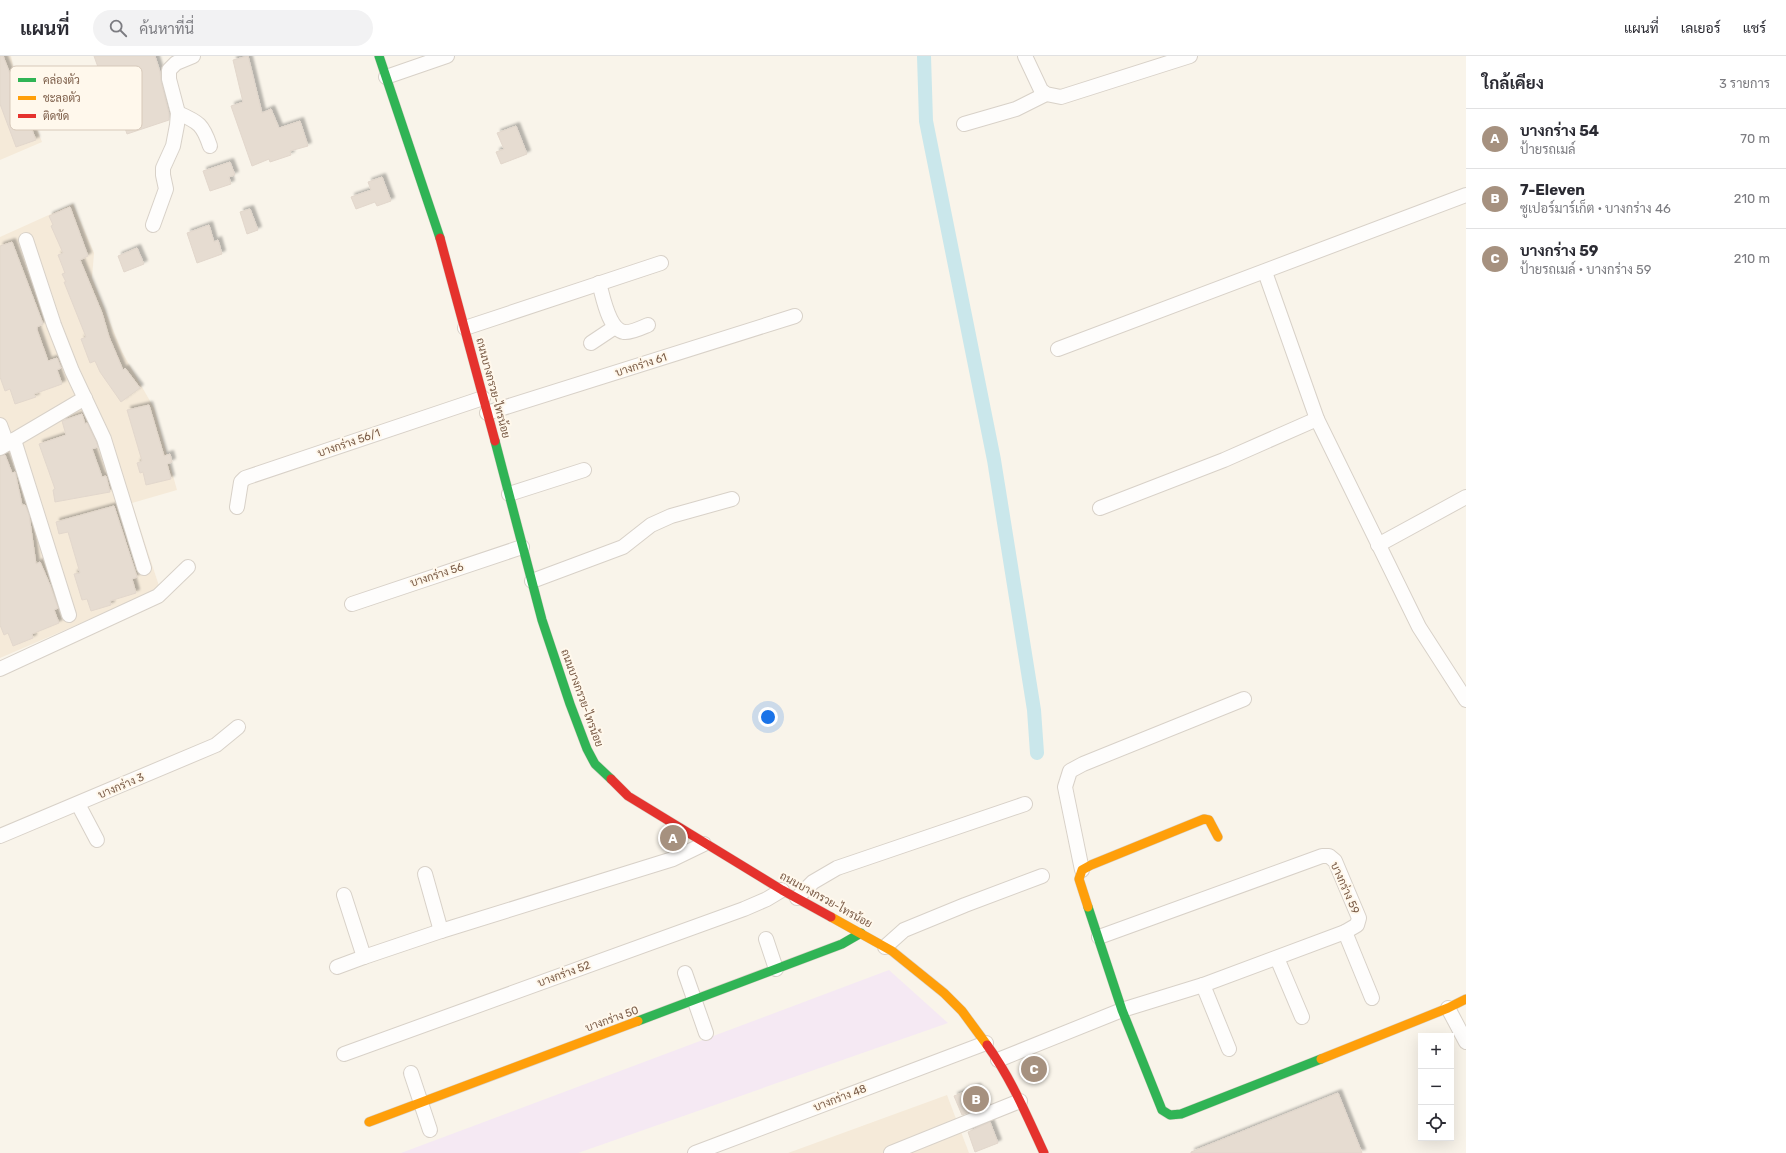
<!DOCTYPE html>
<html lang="th">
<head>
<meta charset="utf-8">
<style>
	:root { --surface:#fff; --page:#f2f2f3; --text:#2b2b33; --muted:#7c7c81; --line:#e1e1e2; --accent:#a6917f }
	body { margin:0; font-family:Rubik,Sarabun,sans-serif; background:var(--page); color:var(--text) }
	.controls { position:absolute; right:12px; bottom:12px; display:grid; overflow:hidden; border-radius:0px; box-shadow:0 4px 16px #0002 }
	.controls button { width:36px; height:36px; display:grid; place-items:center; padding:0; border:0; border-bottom:1px solid var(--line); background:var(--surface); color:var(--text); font:20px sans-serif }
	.you { position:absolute; left:768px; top:661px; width:14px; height:14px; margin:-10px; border:3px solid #fff; border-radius:50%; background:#1a73e8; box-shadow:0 0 0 6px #1a73e833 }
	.badge { display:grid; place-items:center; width:26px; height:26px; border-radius:50%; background:var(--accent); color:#fff; font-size:13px; font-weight:700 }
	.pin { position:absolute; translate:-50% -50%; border:2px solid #fff; box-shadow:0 1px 4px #0006 }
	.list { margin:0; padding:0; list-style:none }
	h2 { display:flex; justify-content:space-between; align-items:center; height:52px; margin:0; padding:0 16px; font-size:17px }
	h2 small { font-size:13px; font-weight:400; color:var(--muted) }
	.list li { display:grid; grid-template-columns:26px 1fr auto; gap:12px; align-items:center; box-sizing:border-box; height:60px; padding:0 16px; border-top:1px solid var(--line) }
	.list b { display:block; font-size:15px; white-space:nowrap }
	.list p { margin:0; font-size:13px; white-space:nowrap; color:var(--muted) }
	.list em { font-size:13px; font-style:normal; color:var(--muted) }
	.icon { flex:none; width:22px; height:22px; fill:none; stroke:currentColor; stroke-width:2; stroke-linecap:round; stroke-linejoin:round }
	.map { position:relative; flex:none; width:1466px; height:1097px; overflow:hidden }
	header { display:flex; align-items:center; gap:24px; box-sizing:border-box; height:56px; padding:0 20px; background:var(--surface); border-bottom:1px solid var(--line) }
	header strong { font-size:19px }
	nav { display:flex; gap:22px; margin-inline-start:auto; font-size:14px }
	.search { width:280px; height:36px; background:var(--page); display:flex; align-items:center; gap:10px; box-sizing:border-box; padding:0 14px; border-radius:22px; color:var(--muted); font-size:15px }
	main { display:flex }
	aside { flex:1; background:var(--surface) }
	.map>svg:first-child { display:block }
	.residential { fill:#f5ead9 }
	.education { fill:#f5e9f3 }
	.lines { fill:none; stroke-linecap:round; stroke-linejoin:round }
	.canal { stroke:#cae7eb; stroke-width:14 }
	.building { fill:#e6dcd1; stroke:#e2d7cc; filter:url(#shadow) }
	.street-casing { stroke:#d8d1c8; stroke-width:16 }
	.fast-casing { stroke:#d8d0c6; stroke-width:10 }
	.slow-casing { stroke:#d8d0c6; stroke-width:10 }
	.jam-casing { stroke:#d8d0c6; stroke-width:10 }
	.street { stroke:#fefdfc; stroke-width:14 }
	.fast { stroke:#30b455; stroke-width:9 }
	.slow { stroke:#ff9f0a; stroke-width:9 }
	.jam { stroke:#e5322d; stroke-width:9 }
	.labels { text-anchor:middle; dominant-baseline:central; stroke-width:4; stroke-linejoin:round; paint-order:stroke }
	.street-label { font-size:11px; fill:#7a5b46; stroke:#fff8ec }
	.key { fill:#fff8ec; stroke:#d7c9ba; stroke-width:1 }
	.key-label { font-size:11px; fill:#7a5b46 }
</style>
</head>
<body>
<header>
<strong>แผนที่</strong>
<div class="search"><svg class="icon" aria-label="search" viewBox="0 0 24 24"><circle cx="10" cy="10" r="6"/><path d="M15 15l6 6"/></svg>ค้นหาที่นี่</div>
<nav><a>แผนที่</a><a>เลเยอร์</a><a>แชร์</a></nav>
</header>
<main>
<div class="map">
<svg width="1466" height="1097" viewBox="0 0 1466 1097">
	<defs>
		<filter id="shadow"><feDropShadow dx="3.5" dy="-3.5" stdDeviation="1" flood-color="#0004"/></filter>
	</defs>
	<rect width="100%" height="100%" fill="#f9f4ea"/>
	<g class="residential">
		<polygon points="0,0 11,0 14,14 42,86 0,104"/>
		<polygon points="73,148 94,197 92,222 122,296 154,352 177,434 132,447 160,533 0,602 0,181"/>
		<polygon points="947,1039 969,1097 788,1097"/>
	</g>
	<polygon class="education" points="889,914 948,967 578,1097 401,1097"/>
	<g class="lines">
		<polyline class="canal" points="924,0 926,65 994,404 1034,654 1037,697"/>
	</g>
	<g class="building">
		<polygon points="0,0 3,0 36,84 16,91 0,48"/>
		<polygon points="94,0 155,0 160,16 161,25 169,58 169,64 127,78 122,63 125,62 107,11 99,14"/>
		<polygon points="248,0 262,57 271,53 279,72 300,65 308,90 290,95 291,99 270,106 269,103 252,110 231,50 243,46 233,4"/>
		<polygon points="516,70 527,98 501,108 496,96 504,93 497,77"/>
		<polygon points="230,106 235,119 229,121 231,128 210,135 203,115"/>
		<polygon points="382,121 391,145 377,150 375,146 356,153 351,141 371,134 368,126"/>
		<polygon points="70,151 88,200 80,204 102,257 109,281 123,314 125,312 140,332 121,346 100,316 95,305 90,307 81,283 86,281 64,226 66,226 62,218 65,217 58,199 63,197 51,170 53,169 49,160"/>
		<polygon points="250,153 258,174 247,178 240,156"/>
		<polygon points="209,169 214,186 218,184 222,198 197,207 187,177"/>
		<polygon points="12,186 43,268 37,271 37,274 48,305 57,302 61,312 57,314 62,328 34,338 36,341 15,348 10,333 5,335 0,321 0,190"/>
		<polygon points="137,192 144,208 124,216 118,200"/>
		<polygon points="149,349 164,400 170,398 172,406 167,408 171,423 146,429 143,416 140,417 137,407 142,405 127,354"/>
		<polygon points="82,358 85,368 87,367 96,385 98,391 92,393 102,421 106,420 110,436 55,446 53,434 55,433 39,388 66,379 62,365"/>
		<polygon points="5,399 12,417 15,416 22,449 25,449 29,459 36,508 40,506 50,529 58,552 54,554 59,567 32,578 33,582 13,590 8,577 4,579 0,569 0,400"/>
		<polygon points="114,450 137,521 132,523 136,537 110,545 111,549 91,555 87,543 82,544 74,518 80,517 68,476 59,478 56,466"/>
		<polygon points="977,1031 984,1050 962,1059 954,1040"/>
		<polygon points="1338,1037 1362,1097 1191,1097 1191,1096"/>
		<polygon points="990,1066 998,1087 975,1096 968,1076"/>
	</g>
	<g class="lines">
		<g class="street-casing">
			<g id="street">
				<polyline points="1025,0 1041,34 1046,38 1061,41 1190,0"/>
				<polyline points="386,21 447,0"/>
				<path d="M178,57C199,66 203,69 210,90"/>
				<polyline points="964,68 1016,53 1046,38"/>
				<polyline points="153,169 166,133 163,119 163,112 173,90 177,69 178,57 169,23 169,14 176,7 193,0"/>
				<polyline points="26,184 54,269 72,315 104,383 144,512"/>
				<polyline points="1265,216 1317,363 1419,571 1466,644"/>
				<path d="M599,227C603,240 608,273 624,276C631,277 641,272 648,269"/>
				<polyline points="465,272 661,207"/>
				<polyline points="591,287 615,271"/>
				<polyline points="1058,293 1466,139"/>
				<polyline points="487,357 795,260"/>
				<polyline points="0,369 7,388"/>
				<polyline points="14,384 69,559"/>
				<polyline points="0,392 85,342"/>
				<polyline points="509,438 584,414"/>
				<polyline points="237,451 241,426 245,422 483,342"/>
				<polyline points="1100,452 1224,404 1317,363"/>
				<polyline points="1378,489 1466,441"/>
				<polyline points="532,525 623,491 651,469 671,460 732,443"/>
				<polyline points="352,548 522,491"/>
				<polyline points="0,613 158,540 188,511"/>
				<polyline points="78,748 97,784"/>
				<polyline points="0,780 216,689 238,671"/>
				<polyline points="1082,814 1065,731 1070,715 1083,708 1244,643"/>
				<polyline points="425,818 441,875"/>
				<polyline points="344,839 364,901 441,875 673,803 704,788"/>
				<polyline points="797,842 813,826 837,812 1025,748"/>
				<polyline points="1345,876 1372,942"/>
				<polyline points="766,883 776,913"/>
				<polyline points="885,891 904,874 965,849 1042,820"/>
				<polyline points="1277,902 1302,961"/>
				<polyline points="337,911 364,901"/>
				<polyline points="685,917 706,977"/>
				<polyline points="1203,929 1229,993"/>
				<polyline points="1448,952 1466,986"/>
				<polyline points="344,998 744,853 767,843 782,834"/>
				<polyline points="998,1004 1122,954 1203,929 1345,876 1357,869 1359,862 1335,805 1329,800 1322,800 1099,881"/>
				<polyline points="411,1017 430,1074"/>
				<polyline points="695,1097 986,987"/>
				<polyline points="891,1097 1020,1045"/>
			</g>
		</g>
		<g class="fast-casing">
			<g id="fast">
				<polyline points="379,0 440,182"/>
				<polyline points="495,385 542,564 570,648 587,693 595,708 611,723"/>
				<polyline points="1088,851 1122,954 1162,1054 1170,1059 1181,1058 1321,1003"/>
				<polyline points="638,965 842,888 861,877"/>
			</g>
		</g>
		<g class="slow-casing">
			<g id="slow">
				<polyline points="1088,851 1079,823 1082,814 1091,809 1204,763 1209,764 1218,781"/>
				<polyline points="831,861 892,895 944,937 962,955 987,989"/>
				<polyline points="1321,1003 1448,952 1466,943"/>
				<polyline points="369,1066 638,965"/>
			</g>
		</g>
		<g class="jam-casing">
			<g id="jam">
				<polyline points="440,182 495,385"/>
				<polyline points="611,723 628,740 782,834 831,861"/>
				<path d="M987,989C1011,1022 1027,1060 1044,1097"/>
			</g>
		</g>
		<use href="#street" class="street"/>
		<use href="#fast" class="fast"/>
		<use href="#slow" class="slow"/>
		<use href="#jam" class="jam"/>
	</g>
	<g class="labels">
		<g class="street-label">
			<text transform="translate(641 309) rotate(-18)">บางกร่าง 61</text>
			<text transform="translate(493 332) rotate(75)">ถนนบางกรวย-ไทรน้อย</text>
			<text transform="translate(349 387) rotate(-19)">บางกร่าง 56/1</text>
			<text transform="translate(437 519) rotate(-18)">บางกร่าง 56</text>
			<text transform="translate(582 642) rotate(70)">ถนนบางกรวย-ไทรน้อย</text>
			<text transform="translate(121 730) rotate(-23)">บางกร่าง 3</text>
			<text transform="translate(1345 832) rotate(66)">บางกร่าง 59</text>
			<text transform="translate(826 844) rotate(29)">ถนนบางกรวย-ไทรน้อย</text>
			<text transform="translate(564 918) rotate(-20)">บางกร่าง 52</text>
			<text transform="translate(612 963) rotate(-20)">บางกร่าง 50</text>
			<text transform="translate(840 1042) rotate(-21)">บางกร่าง 48</text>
		</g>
	</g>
	<rect x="10" y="10" width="132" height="64" rx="6" class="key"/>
	<rect x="18" y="22" width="18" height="4" fill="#30b455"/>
	<rect x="18" y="40" width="18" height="4" fill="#ff9f0a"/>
	<rect x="18" y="58" width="18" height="4" fill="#e5322d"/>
	<g class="key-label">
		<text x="43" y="28">คล่องตัว</text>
		<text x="43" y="46">ชะลอตัว</text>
		<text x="43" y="64">ติดขัด</text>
	</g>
</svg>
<div class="controls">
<button>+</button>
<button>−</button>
<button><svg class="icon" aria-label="locate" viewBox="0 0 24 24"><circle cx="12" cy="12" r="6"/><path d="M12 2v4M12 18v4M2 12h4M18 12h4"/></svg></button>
</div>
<div class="you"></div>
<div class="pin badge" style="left:673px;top:782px">A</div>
<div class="pin badge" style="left:976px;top:1043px">B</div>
<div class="pin badge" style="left:1034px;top:1013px">C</div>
</div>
<aside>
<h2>ใกล้เคียง<small>3 รายการ</small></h2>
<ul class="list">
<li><span class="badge">A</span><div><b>บางกร่าง 54</b><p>ป้ายรถเมล์</p></div><em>70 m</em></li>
<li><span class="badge">B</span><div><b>7-Eleven</b><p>ซูเปอร์มาร์เก็ต · บางกร่าง 46</p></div><em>210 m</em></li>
<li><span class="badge">C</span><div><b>บางกร่าง 59</b><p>ป้ายรถเมล์ · บางกร่าง 59</p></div><em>210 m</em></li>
</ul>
</aside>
</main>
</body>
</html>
